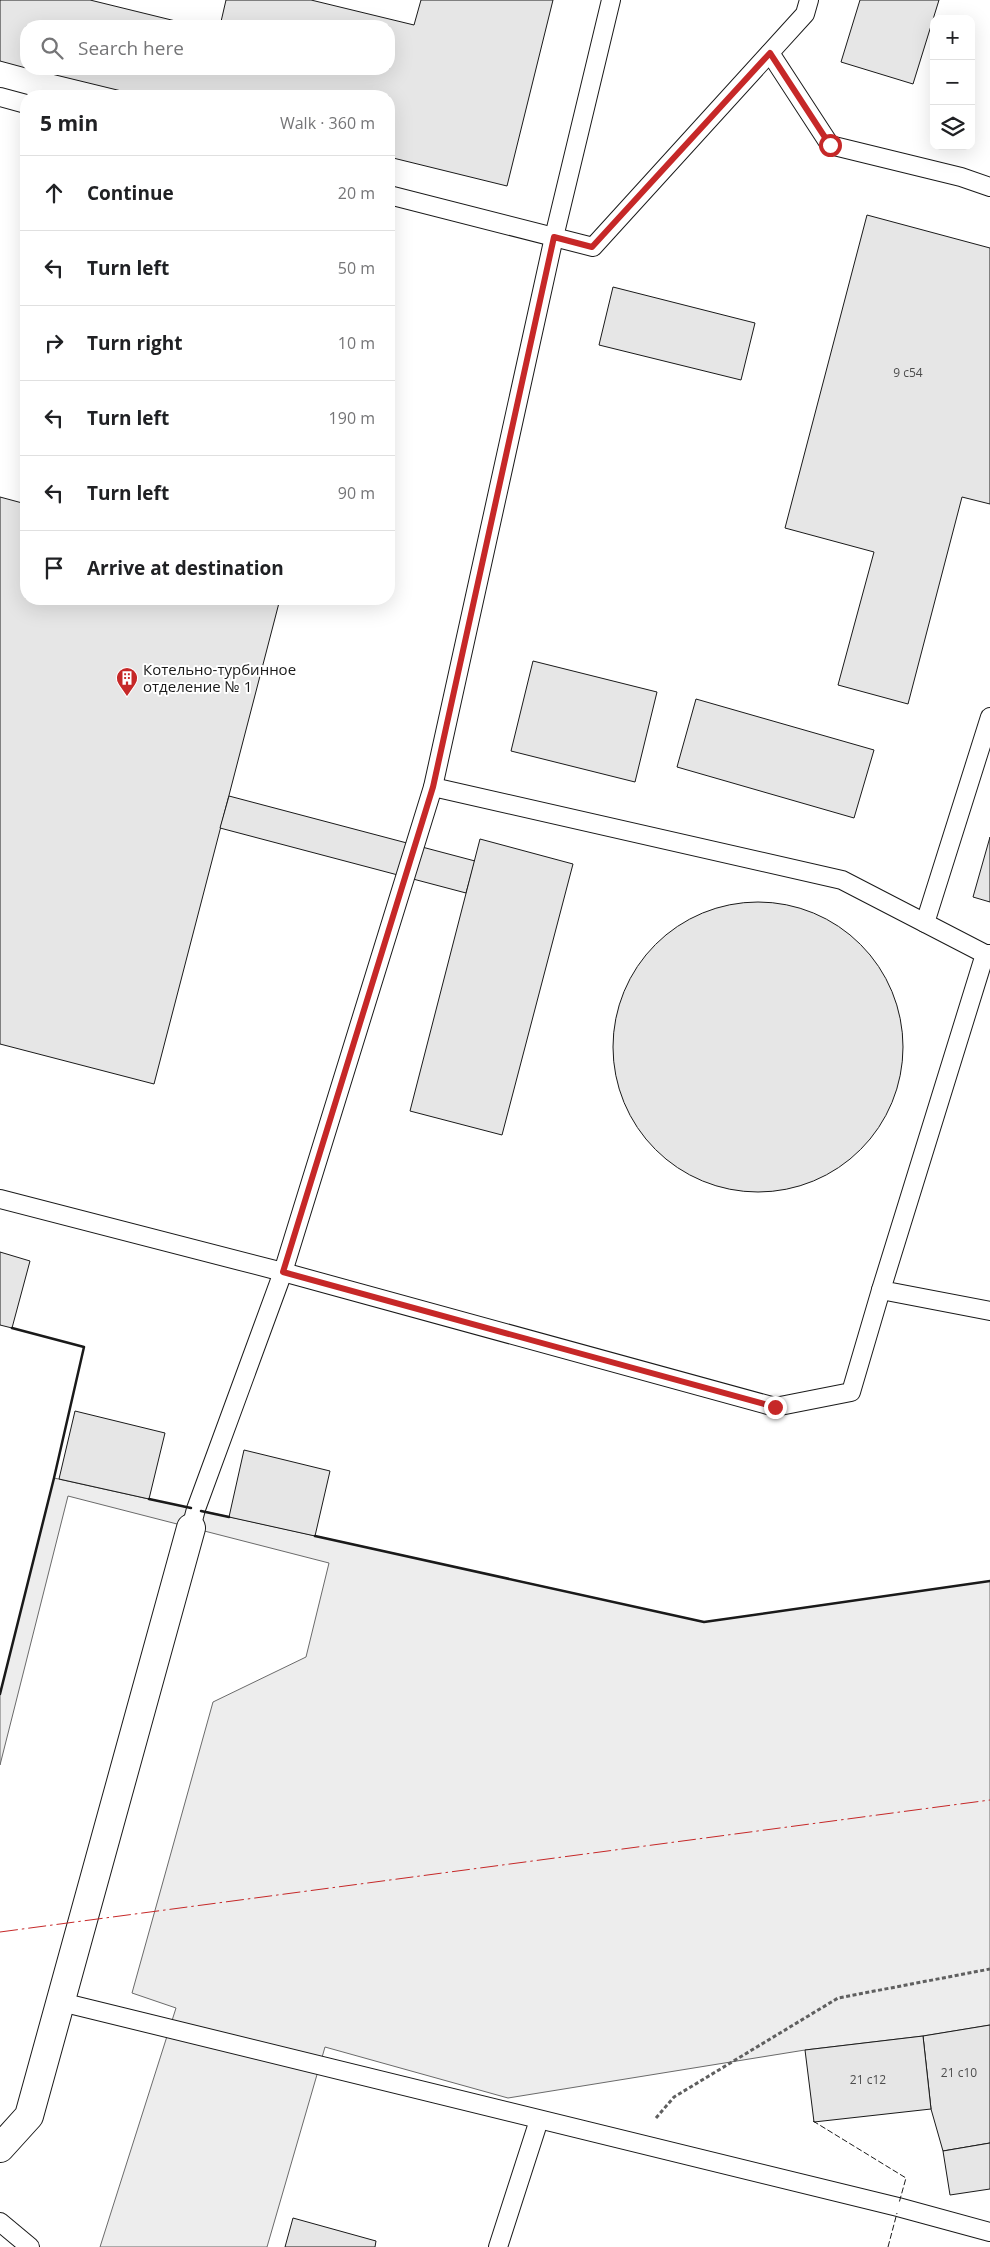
<!DOCTYPE html>
<html lang="en">
<head>
<meta charset="utf-8">
<style>
	:root { --surface:#fff; --page:#f6f6f6; --text:#202124; --muted:#757577; --line:#e0e0e0 }
	body { margin:0; font-family:"Open Sans",sans-serif; background:var(--page); color:var(--text) }
	.controls { position:absolute; right:15px; top:15px; display:grid; overflow:hidden; border-radius:10px; box-shadow:0 5px 20px #0002 }
	.controls button { width:45px; height:45px; display:grid; place-items:center; padding:0; border:0; border-bottom:1px solid var(--line); background:var(--surface); color:var(--text); font:25px sans-serif }
	.stop { position:absolute; width:15px; height:15px; margin:-11px; border:4px solid #c62828; border-radius:50%; background:#fff }
	.stop.end { background:#c62828; border-color:#fff; box-shadow:0 1px 5px #0008 }
	.list { margin:0; padding:0; list-style:none }
	h2 { display:flex; justify-content:space-between; align-items:center; height:65px; margin:0; padding:0 20px; font-size:21px }
	h2 small { font-size:16px; font-weight:400; color:var(--muted) }
	.list li { display:grid; grid-template-columns:32px 1fr auto; gap:15px; align-items:center; box-sizing:border-box; height:75px; padding:0 20px; border-top:1px solid var(--line) }
	.list b { display:block; font-size:19px; white-space:nowrap }
	.list em { font-size:16px; font-style:normal; color:var(--muted) }
	.icon { flex:none; width:28px; height:28px; fill:none; stroke:currentColor; stroke-width:2; stroke-linecap:round; stroke-linejoin:round }
	.map { position:relative; flex:none; width:990px; height:2247px; overflow:hidden }
	.search { position:absolute; background:var(--surface); box-shadow:0 5px 20px #0002; left:20px; top:20px; width:375px; height:55px; display:flex; align-items:center; gap:12px; box-sizing:border-box; padding:0 18px; border-radius:20px; color:var(--muted); font-size:19px }
	.panel { position:absolute; background:var(--surface); box-shadow:0 5px 20px #0002; left:20px; top:90px; width:375px; height:515px; border-radius:20px }
	.map>svg:first-child { display:block }
	.built { fill:#ededed; stroke:#6a6a6a }
	.building { fill:#e6e6e6; stroke:#1a1a1a }
	.lines { fill:none; stroke-linecap:round; stroke-linejoin:round }
	.service-casing { stroke:#1a1a1a; stroke-width:20 }
	.minor-casing { stroke:#1a1a1a; stroke-width:30 }
	.path { stroke:#5f5f5f; stroke-width:3; stroke-dasharray:4 2.5; stroke-linecap:butt }
	.service { stroke:#fff; stroke-width:18 }
	.minor { stroke:#fff; stroke-width:28 }
	.fence { stroke:#1a1a1a; stroke-width:1; stroke-dasharray:6 2.5; stroke-linecap:butt }
	.wall { stroke:#1a1a1a; stroke-width:2.5 }
	.power { stroke:#c62828; stroke-width:1; stroke-dasharray:18 4 2.5 4; stroke-linecap:butt }
	.route { stroke:#c62828; stroke-width:6 }
	.labels { text-anchor:middle; dominant-baseline:central; stroke-width:4; stroke-linejoin:round; paint-order:stroke }
	.number-label { font-size:12px; fill:#4d4d4d }
	.poi-label { font-size:15px; fill:#1a1a1a; stroke:#fff; text-anchor:start }
</style>
</head>
<body>
<div class="map">
<svg width="990" height="2247" viewBox="0 0 990 2247">
	<rect width="100%" height="100%" fill="#fff"/>
	<polygon class="built" points="54,1478 704,1622 990,1581 990,2025 923,2036 805,2050 508,2098 325,2047 267,2247 100,2247 176,2008 132,1993 213,1702 306,1657 329,1563 68,1496 0,1765 0,1694"/>
	<g class="building">
		<polygon points="0,0 90,0 196,26 26,26 26,68 0,61"/>
		<polygon points="226,0 311,0 414,25 421,0 553,0 507,186 389,157 389,96 142,96 31,69 389,69 389,26 220,26"/>
		<polygon points="860,0 939,0 913,84 841,62"/>
		<polygon points="867,215 990,248 990,504 962,497 908,704 838,685 874,552 785,528"/>
		<polygon points="613,287 755,323 741,380 599,345"/>
		<polygon points="0,497 26,504 26,599 280,599 154,1084 0,1044"/>
		<polygon points="533,661 657,692 635,782 511,751"/>
		<polygon points="696,699 874,750 854,818 677,767"/>
		<polygon points="229,796 475,861 466,893 220,828"/>
		<polygon points="990,837 990,902 973,897"/>
		<polygon points="480,839 573,864 502,1135 410,1111"/>
		<circle cx="758" cy="1047" r="145"/>
		<polygon points="0,1252 30,1261 12,1328 0,1325"/>
		<polygon points="75,1411 165,1433 149,1499 59,1479"/>
		<polygon points="244,1450 330,1471 315,1536 229,1517"/>
		<polygon points="990,2025 990,2143 943,2151 931,2109 923,2036"/>
		<polygon points="923,2036 931,2109 814,2122 805,2050"/>
		<polygon points="990,2143 990,2189 950,2195 943,2151"/>
		<polygon points="293,2218 376,2241 375,2247 285,2247"/>
	</g>
	<g class="lines">
		<g class="service-casing">
			<g id="service">
				<polyline points="770,53 830,145 961,177 990,187"/>
				<polyline points="0,97 26,104"/>
				<polyline points="389,195 593,247 805,14 809,0"/>
				<polyline points="433,787 842,880 985,954 990,954"/>
				<polyline points="925,923 990,717"/>
				<polyline points="985,954 881,1290 990,1311"/>
				<polyline points="0,1199 283,1272 775,1407 851,1392 881,1290"/>
				<polyline points="191,1528 196,1509 283,1272 433,787 554,237 611,0"/>
				<polyline points="61,2002 898,2207 990,2232"/>
				<polyline points="0,2222 30,2247"/>
				<polyline points="498,2247 539,2120"/>
			</g>
		</g>
		<g class="minor-casing">
			<polyline id="minor" points="0,2148 29,2116 191,1528"/>
		</g>
		<polyline class="path" points="656,2118 674,2097 838,1998 990,1969"/>
		<use href="#service" class="service"/>
		<use href="#minor" class="minor"/>
		<g class="fence">
			<polyline points="813,2121 906,2178 899,2203"/>
			<polyline points="888,2247 897,2213"/>
		</g>
		<g class="wall">
			<polyline points="149,1499 191,1508"/>
			<polyline points="201,1511 229,1517"/>
			<polyline points="315,1536 704,1622 990,1581"/>
			<polyline points="0,1694 54,1478 84,1347 12,1328"/>
		</g>
		<polyline class="power" points="0,1932 990,1800"/>
	</g>
	<g class="lines">
		<polyline class="route" points="775,1407 283,1272 433,787 554,237 592,247 770,53 830,145"/>
	</g>
	<defs>
		<g id="building-pin" transform="scale(1.125)"><path d="M0 17L-7.5 6A9.5 9.5 0 1 1 7.5 6Z" fill="#c62828" stroke="#fff"/><path d="M-4-6H4V6H1V3H-1V6H-4ZM-2.5-4.3h1.7v1.8h-1.7ZM.8-4.3h1.7v1.8H.8ZM-2.5-1h1.7V.8h-1.7ZM.8-1h1.7V.8H.8Z" fill="#fff"/></g>
	</defs>
	<g fill-rule="evenodd">
		<use href="#building-pin" x="127" y="678"/>
	</g>
	<g class="labels">
		<g class="number-label">
			<text x="908" y="372">9 с54</text>
			<text x="959" y="2072">21 с10</text>
			<text x="868" y="2079">21 с12</text>
		</g>
		<g class="poi-label">
			<text x="143" y="669">Котельно-турбинное<tspan x="143" dy="17">отделение № 1</tspan></text>
		</g>
	</g>
</svg>
<div class="controls">
<button>+</button>
<button>−</button>
<button><svg class="icon" aria-label="layers" viewBox="0 0 24 24"><path d="M12 4l9 5-9 5-9-5zM3 14l9 5 9-5"/></svg></button>
</div>
<div class="stop" style="left:830px;top:145px"></div>
<div class="stop end" style="left:775px;top:1407px"></div>
<div class="search"><svg class="icon" aria-label="search" viewBox="0 0 24 24"><circle cx="10" cy="10" r="6"/><path d="M15 15l6 6"/></svg>Search here</div>
<section class="panel">
<h2>5 min<small>Walk · 360 m</small></h2>
<ul class="list">
<li><svg class="icon" aria-label="ahead" viewBox="0 0 24 24"><path d="M12 20V5M6 11l6-6 6 6"/></svg><div><b>Continue</b></div><em>20 m</em></li>
<li><svg class="icon" aria-label="left" viewBox="0 0 24 24"><path d="M17 20v-9H6M10 6l-5 5 5 5"/></svg><div><b>Turn left</b></div><em>50 m</em></li>
<li><svg class="icon" aria-label="right" viewBox="0 0 24 24"><path d="M7 20v-9h11M14 6l5 5-5 5"/></svg><div><b>Turn right</b></div><em>10 m</em></li>
<li><svg class="icon" aria-label="left" viewBox="0 0 24 24"><path d="M17 20v-9H6M10 6l-5 5 5 5"/></svg><div><b>Turn left</b></div><em>190 m</em></li>
<li><svg class="icon" aria-label="left" viewBox="0 0 24 24"><path d="M17 20v-9H6M10 6l-5 5 5 5"/></svg><div><b>Turn left</b></div><em>90 m</em></li>
<li><svg class="icon" aria-label="arrive" viewBox="0 0 24 24"><path d="M6 21V4h12l-3 4 3 4H6"/></svg><div><b>Arrive at destination</b></div></li>
</ul>
</section>
</div>
</body>
</html>
